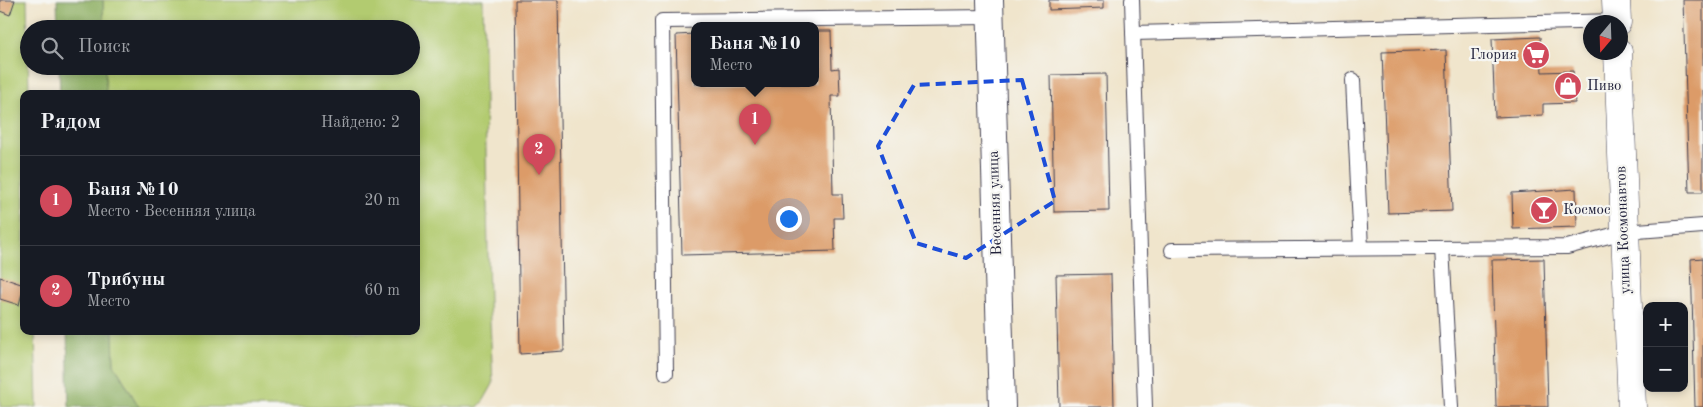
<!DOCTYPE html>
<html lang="ru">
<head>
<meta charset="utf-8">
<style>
	:root { --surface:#171b24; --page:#242831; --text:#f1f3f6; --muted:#9ea1a6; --line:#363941; --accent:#d1495b }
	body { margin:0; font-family:"Old Standard TT",serif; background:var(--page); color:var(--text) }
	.controls { position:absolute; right:15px; bottom:15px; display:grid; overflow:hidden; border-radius:10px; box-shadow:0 2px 8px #0003 }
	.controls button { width:45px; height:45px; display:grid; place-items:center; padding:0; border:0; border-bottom:1px solid var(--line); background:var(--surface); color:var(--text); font:25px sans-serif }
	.compass { position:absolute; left:1583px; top:15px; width:45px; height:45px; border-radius:50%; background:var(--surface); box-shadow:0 2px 8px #0003; rotate:199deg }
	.you { position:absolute; left:788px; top:218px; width:18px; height:18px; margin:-12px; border:4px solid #fff; border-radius:50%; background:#1a73e8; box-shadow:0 0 0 8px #1a73e833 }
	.badge { display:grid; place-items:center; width:32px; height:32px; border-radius:50%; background:var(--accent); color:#fff; font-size:16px; font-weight:700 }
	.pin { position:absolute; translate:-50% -41px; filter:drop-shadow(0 1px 2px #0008) }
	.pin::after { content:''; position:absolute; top:26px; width:18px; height:15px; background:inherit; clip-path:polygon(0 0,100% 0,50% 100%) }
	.popup { position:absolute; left:691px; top:22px; width:128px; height:65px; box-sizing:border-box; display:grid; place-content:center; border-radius:10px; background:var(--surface); filter:drop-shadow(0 1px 4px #0005); font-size:16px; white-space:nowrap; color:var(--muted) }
	.popup b { font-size:19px; color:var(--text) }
	.popup::after { content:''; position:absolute; left:50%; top:100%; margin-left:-10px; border:10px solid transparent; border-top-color:var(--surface) }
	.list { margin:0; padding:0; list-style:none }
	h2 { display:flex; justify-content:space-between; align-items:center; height:65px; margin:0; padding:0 20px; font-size:21px }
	h2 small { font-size:16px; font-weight:400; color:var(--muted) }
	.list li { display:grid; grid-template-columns:32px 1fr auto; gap:15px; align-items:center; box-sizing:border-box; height:90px; padding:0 20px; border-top:1px solid var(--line) }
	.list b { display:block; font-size:19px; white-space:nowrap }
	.list p { margin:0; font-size:16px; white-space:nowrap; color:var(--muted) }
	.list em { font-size:16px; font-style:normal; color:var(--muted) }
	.icon { flex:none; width:28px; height:28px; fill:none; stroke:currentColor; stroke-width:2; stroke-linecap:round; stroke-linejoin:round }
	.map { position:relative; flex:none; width:1703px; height:407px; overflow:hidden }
	.search { position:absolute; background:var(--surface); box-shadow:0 2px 8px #0003; left:20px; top:20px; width:400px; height:55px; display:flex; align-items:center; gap:12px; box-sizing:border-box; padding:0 18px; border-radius:28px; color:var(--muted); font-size:19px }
	.panel { position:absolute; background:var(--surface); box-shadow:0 2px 8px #0003; left:20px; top:90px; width:400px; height:245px; border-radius:10px }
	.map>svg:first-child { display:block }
	.green { fill:#b2cb70; stroke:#6a7656 }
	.forest { fill:#8daf62; stroke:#58684e }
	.building { fill:#dc9b68 }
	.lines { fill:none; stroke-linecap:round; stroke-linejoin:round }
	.service-casing { stroke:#413f51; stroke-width:16 }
	.minor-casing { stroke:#413f51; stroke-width:28 }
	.tertiary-casing { stroke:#413f51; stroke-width:29 }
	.service { stroke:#fff; stroke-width:14 }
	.minor { stroke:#fff; stroke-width:26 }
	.tertiary { stroke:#fff; stroke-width:28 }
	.marked { fill:none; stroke:#1d4ed8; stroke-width:4; stroke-dasharray:10 6; stroke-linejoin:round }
	.labels { text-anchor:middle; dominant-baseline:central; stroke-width:4.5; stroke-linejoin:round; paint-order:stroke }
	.poi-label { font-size:15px; fill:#22223b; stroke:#f6f6f2; text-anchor:start }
	.street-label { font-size:15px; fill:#22223b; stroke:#f6f6f2 }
</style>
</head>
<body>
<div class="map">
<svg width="1703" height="407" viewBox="0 0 1703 407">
	<rect width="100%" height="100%" fill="#f6f6f2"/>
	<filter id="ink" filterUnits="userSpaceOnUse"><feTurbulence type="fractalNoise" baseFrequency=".02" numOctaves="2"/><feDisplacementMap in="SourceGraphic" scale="10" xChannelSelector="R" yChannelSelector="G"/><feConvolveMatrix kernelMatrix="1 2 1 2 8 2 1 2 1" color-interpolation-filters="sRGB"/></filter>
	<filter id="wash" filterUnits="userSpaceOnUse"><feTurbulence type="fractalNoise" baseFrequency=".0096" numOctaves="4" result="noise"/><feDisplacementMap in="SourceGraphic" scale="20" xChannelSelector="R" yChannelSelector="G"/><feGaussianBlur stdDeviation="1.12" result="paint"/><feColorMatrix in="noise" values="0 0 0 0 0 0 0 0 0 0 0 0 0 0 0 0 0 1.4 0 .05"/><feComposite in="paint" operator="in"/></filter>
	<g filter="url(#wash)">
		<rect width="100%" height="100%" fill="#f0e5cc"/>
		<g class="green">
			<polygon points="0,0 27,0 29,94 24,94 24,331 35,331 37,407 0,407"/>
			<polygon points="103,0 483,0 489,301 493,384 484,400 478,407 139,407 114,364 112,331 416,331 416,94 104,94 104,66 411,66 411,29 103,29"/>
		</g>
		<g class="forest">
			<polygon points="57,0 103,0 104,29 58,29"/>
			<polygon points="59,66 105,66 106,94 60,94"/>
			<polygon points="67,331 113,331 114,364 139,407 69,407"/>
		</g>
		<g id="blocks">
			<g class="building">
				<polygon points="0,0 15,0 10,15 0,11"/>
				<polygon points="515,0 558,0 564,351 520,354"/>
				<polygon points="1049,0 1104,0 1104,8 1049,10"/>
				<polygon points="1683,0 1703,0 1703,192 1689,192"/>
				<polygon points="815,31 831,31 832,69 839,68 840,96 831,96 833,194 842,194 843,218 834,218 835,251 682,255 676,35 695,34 695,84 815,84"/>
				<polygon points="1540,37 1542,72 1573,71 1575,103 1543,104 1543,115 1495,117 1492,39"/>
				<polygon points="1446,50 1452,211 1388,213 1382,52"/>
				<polygon points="1106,74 1109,211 1054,212 1051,75"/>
				<polygon points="1576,189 1577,227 1513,229 1512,193"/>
				<polygon points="1703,258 1703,407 1695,407 1691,259"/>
				<polygon points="1544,259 1548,407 1496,407 1492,260"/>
				<polygon points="1111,274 1114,407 1059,407 1056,275"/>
				<polygon points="0,277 24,285 19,305 0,299"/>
			</g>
		</g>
	</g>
	<g filter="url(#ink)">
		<use href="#blocks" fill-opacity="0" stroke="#413f51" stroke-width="1"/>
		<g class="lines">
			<g class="service-casing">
				<g id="service">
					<polyline points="1132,0 1145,407"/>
					<polyline points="1133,33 1617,21"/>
					<polyline points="1353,80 1361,248"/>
					<polyline points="1442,248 1451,407"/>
					<polyline points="1172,250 1567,247 1624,232 1703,226"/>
					<polyline points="666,373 662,21 991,17"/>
				</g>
			</g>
			<g class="minor-casing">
				<polyline id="minor" points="990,0 1002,407"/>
			</g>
			<g class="tertiary-casing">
				<g id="tertiary">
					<polyline points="1616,0 1617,22"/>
					<polyline points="1618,52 1632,407"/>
				</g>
			</g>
			<use href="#service" class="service"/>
			<use href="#minor" class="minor"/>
			<use href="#tertiary" class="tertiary"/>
		</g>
	</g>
	<path class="marked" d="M1022,80L1055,201L966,258L916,243L878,146L914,85Z"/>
	<defs>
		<g id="supermarket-disc" transform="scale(1.4375)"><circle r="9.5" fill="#d1495b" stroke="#f6f6f2"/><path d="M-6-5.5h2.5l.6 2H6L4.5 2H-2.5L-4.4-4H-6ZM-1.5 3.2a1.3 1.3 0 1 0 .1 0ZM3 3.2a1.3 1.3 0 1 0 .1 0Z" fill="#fff"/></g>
		<g id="shop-disc" transform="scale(1.4375)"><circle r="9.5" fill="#d1495b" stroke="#f6f6f2"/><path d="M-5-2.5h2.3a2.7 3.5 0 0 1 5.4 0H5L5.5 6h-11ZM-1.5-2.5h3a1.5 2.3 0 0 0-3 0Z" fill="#fff"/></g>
		<g id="bar-disc" transform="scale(1.4375)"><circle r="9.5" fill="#d1495b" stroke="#f6f6f2"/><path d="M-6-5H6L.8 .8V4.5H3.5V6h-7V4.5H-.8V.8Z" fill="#fff"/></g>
	</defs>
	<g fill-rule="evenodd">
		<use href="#supermarket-disc" x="1536" y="55"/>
		<use href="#shop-disc" x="1568" y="86"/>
		<use href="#bar-disc" x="1544" y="210"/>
	</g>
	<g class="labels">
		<g class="poi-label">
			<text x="1517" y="55" text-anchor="end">Глория</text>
			<text x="1587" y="86">Пиво</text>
			<text x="1563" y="210">Космос</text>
		</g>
		<g class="street-label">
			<text transform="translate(996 203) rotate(-92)">Весенняя улица</text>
			<text transform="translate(1624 230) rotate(-92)">улица Космонавтов</text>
		</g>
	</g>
</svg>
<div class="controls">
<button>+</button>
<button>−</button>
</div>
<svg class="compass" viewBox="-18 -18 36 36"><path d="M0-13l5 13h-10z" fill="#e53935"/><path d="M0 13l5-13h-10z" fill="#9ea1a6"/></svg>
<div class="you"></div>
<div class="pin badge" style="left:755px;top:145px">1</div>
<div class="popup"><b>Баня №10</b>Место</div>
<div class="pin badge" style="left:539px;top:175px">2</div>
<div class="search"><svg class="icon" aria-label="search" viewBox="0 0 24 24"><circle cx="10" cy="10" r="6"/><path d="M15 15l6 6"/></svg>Поиск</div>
<section class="panel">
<h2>Рядом<small>Найдено: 2</small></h2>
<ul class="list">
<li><span class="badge">1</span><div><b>Баня №10</b><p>Место · Весенняя улица</p></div><em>20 m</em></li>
<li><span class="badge">2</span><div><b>Трибуны</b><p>Место</p></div><em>60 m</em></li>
</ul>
</section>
</div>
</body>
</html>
